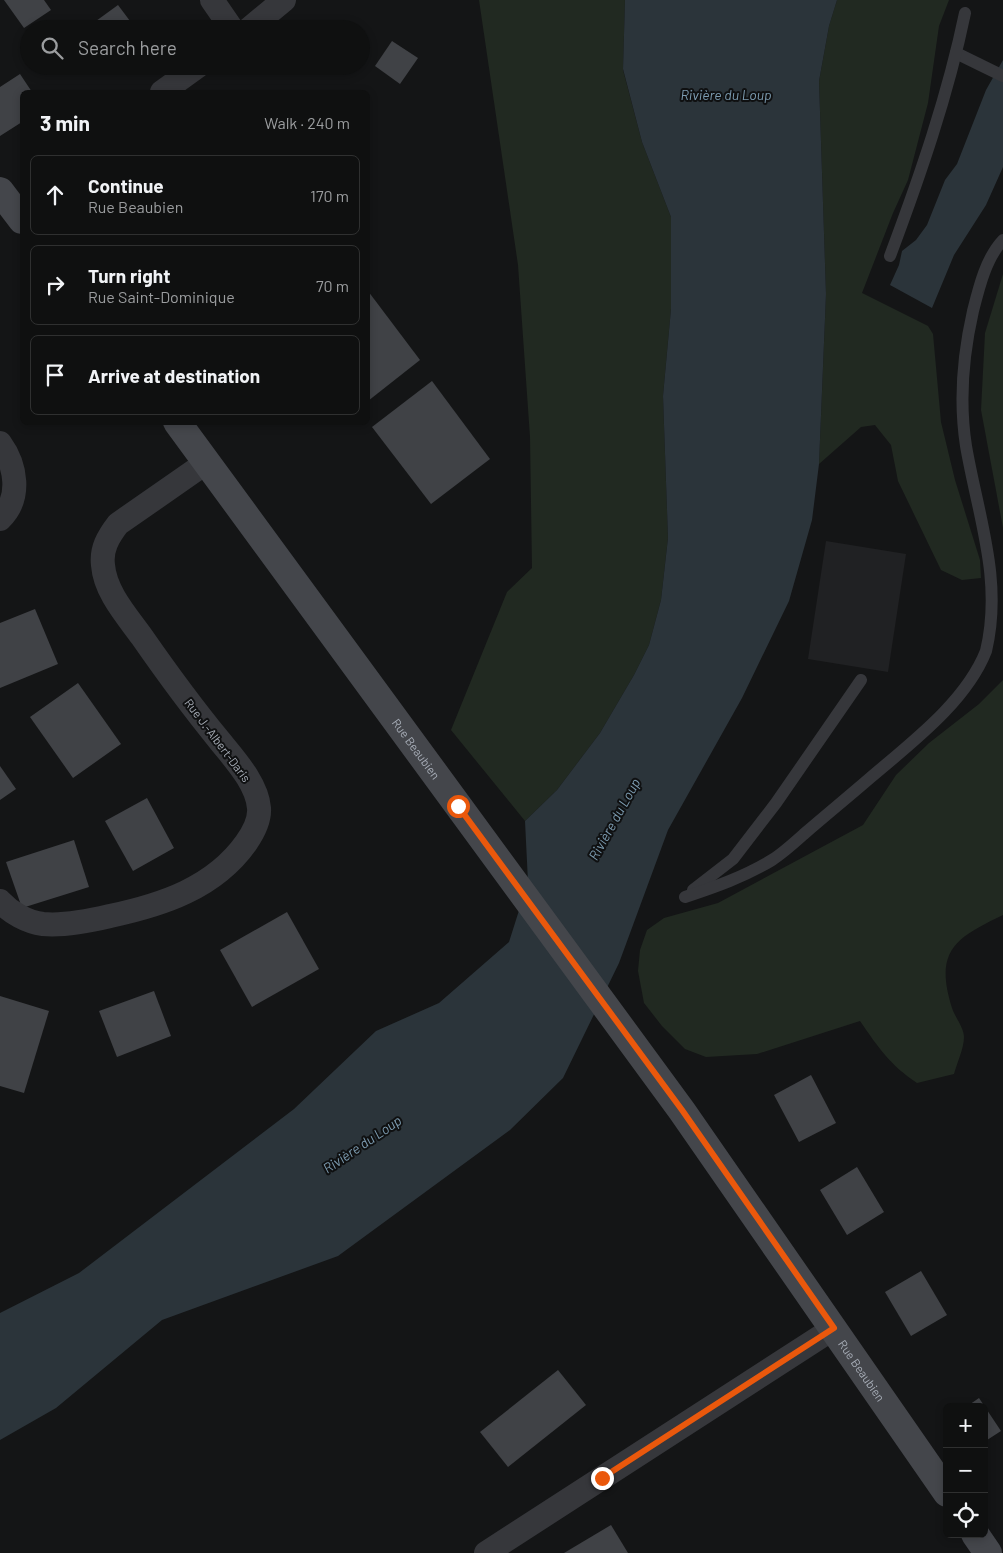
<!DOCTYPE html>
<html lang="en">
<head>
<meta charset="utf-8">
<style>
	:root { --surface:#0f1010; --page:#1d1e1e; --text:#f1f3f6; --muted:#9b9d9f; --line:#2f3030 }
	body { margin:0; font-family:Barlow,sans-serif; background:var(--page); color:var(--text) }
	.controls { position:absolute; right:15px; bottom:15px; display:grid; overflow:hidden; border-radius:8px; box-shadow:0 2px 8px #0003 }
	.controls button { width:45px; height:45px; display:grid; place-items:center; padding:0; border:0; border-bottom:1px solid var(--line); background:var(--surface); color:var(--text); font:25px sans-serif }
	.stop { position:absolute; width:15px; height:15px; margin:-11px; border:4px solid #ea580c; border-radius:50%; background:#fff }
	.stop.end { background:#ea580c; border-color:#fff; box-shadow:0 1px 5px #0008 }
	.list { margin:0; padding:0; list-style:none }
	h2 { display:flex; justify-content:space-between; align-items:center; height:65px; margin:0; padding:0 20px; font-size:21px }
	h2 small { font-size:16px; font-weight:400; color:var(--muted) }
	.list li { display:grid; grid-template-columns:32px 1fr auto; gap:15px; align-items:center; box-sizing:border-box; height:80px; margin:0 10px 10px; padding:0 10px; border:1px solid var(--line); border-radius:8px }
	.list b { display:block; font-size:19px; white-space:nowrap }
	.list p { margin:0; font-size:16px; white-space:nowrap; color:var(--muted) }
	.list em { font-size:16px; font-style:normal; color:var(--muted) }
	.icon { flex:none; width:28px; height:28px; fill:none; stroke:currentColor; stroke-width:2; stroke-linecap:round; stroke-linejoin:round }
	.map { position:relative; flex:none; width:1003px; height:1553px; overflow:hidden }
	.search { position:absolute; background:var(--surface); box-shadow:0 2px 8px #0003; left:20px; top:20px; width:350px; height:55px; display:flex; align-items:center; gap:12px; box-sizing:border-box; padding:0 18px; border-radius:28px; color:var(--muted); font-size:19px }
	.panel { position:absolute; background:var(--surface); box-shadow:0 2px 8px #0003; left:20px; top:90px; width:350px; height:335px; border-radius:8px }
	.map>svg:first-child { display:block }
	.built { fill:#202123 }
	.green { fill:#212921 }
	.water { fill:#2b343a }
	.building { fill:#404246 }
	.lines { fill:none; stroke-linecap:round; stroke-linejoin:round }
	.service { stroke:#36373b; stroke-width:12 }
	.minor { stroke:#36373b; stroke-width:24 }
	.secondary { stroke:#44464b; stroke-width:28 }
	.route { stroke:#ea580c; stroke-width:6 }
	.labels { text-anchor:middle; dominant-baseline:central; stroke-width:4; stroke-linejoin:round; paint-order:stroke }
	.street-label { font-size:12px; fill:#a6acb6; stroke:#0f1011 }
	.water-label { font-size:14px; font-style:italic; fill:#7d9cb1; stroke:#0f1011 }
</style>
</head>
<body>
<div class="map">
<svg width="1003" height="1553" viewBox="0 0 1003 1553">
	<rect width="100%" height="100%" fill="#141516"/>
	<polygon class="built" points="826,541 906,554 888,672 808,659"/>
	<g class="green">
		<polygon points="479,0 625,0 623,70 642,142 671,217 671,309 663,396 668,538 661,600 649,645 634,675 600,733 557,790 525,821 451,730 507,592 532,568 530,437 518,265"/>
		<polygon points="837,0 949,0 939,26 928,103 908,180 893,213 862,293 928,326 933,334 941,422 955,480 980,560 981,578 962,580 941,570 898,481 891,445 875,425 861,427 819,464 826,294 819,81 829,26"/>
		<polygon points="1003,274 1003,528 981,410 985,333"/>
		<path d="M1003,680V915C955,938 934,951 952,1008C955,1017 964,1028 964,1037C964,1048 957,1063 954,1074L917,1083C890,1065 878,1047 860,1021L757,1054L706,1057L685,1049L662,1026L644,1003L638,971L640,950L647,930L664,918L718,903L863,825L896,775L929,743L979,704Z"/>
	</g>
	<g class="water">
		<polygon points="625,0 837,0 829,26 819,81 826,294 819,464 812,520 789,601 742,698 668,830 619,963 563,1078 510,1130 338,1256 162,1320 56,1408 0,1440 0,1313 79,1273 294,1109 376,1031 439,1003 509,942 528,882 525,821 557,790 600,733 634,675 649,645 661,600 668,538 663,396 671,309 671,217 642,142 623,69"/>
		<polygon points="1003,60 1003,167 986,205 954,255 932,308 890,285 899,265 902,251 916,240 927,225 945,180 957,164 986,90"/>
	</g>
	<g class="building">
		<polygon points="4,0 44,0 51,10 24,28"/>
		<polygon points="118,5 136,29 85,29"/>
		<polygon points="392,41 418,58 400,84 375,66"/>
		<polygon points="20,74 32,92 22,92 22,122 0,136 0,87"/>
		<polygon points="368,291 420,360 368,401"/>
		<polygon points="432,381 490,459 431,504 372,427"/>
		<polygon points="35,609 58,664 0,688 0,623"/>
		<polygon points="78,683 121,744 73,778 30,717"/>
		<polygon points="0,766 16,789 0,800"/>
		<polygon points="147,798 174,848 133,871 105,821"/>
		<polygon points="74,840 89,887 22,908 6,862"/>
		<polygon points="287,912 319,969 252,1007 220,950"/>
		<polygon points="154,991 171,1036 117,1057 99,1011"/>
		<polygon points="0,996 49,1011 24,1093 0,1086"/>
		<polygon points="811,1075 836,1123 799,1142 774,1095"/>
		<polygon points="857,1167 884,1212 847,1235 820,1190"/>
		<polygon points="921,1271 947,1315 911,1336 885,1292"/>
		<polygon points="558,1370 586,1405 508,1467 480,1432"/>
		<polygon points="979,1398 1001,1431 984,1442 984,1407 966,1407"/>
		<polygon points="611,1525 628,1553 564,1553"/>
	</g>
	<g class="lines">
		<g class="service">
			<polyline points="956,53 1003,76"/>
			<path d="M890,256C920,176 948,95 965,13"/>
			<polyline points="693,890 733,859 776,803 861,680"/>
			<path d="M685,897C715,887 744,877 772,860C783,853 794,843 804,834C826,815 848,797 870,778C911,743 966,702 986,651C1003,580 978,516 966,446C959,401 963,355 973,311C979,287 986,258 1003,240"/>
		</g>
		<g class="minor">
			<polyline points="212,0 232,29"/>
			<polyline points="249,29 284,0"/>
			<polyline points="162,92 198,66"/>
			<path d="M0,443C16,465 22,498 0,519"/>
			<path d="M0,901C11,913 27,922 43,924C64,926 89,921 110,916C162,905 214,888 246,843C253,833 260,820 259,808C257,783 234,759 219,740C192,707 167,673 142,637C127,616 105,592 103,565C101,549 108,537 118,524L207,462"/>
			<polyline points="486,1553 834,1328"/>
		</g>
		<g class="secondary">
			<polyline points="0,191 22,220"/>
			<path id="s1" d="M177,422L682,1111L947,1493"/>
			<polyline points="975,1534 988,1553"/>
		</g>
	</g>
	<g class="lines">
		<polyline class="route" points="458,806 682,1110 834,1328 602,1478"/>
	</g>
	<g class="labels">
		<g class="street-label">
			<text transform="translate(218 740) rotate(53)">Rue J.-Albert-Daris</text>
			<text stroke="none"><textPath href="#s1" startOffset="405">Rue Beaubien</textPath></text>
			<text stroke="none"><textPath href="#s1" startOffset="1170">Rue Beaubien</textPath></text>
		</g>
		<g class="water-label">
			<text x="726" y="94">Rivière du Loup</text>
			<text transform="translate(614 819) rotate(-61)">Rivière du Loup</text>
			<text transform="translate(362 1144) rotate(-34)">Rivière du Loup</text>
		</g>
	</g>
</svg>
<div class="controls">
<button>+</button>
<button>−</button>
<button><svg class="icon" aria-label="locate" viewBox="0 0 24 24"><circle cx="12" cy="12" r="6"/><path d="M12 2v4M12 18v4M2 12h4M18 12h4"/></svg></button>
</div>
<div class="stop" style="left:458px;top:806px"></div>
<div class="stop end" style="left:602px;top:1478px"></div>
<div class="search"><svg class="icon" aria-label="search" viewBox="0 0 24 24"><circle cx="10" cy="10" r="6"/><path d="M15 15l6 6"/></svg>Search here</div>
<section class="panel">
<h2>3 min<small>Walk · 240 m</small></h2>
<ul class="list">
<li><svg class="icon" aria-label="ahead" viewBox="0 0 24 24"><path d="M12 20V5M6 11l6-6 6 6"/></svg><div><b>Continue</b><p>Rue Beaubien</p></div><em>170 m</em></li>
<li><svg class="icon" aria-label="right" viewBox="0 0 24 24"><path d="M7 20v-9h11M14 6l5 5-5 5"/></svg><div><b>Turn right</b><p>Rue Saint-Dominique</p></div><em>70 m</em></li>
<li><svg class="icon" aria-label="arrive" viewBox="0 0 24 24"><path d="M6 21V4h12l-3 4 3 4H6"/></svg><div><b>Arrive at destination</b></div></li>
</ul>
</section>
</div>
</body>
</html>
